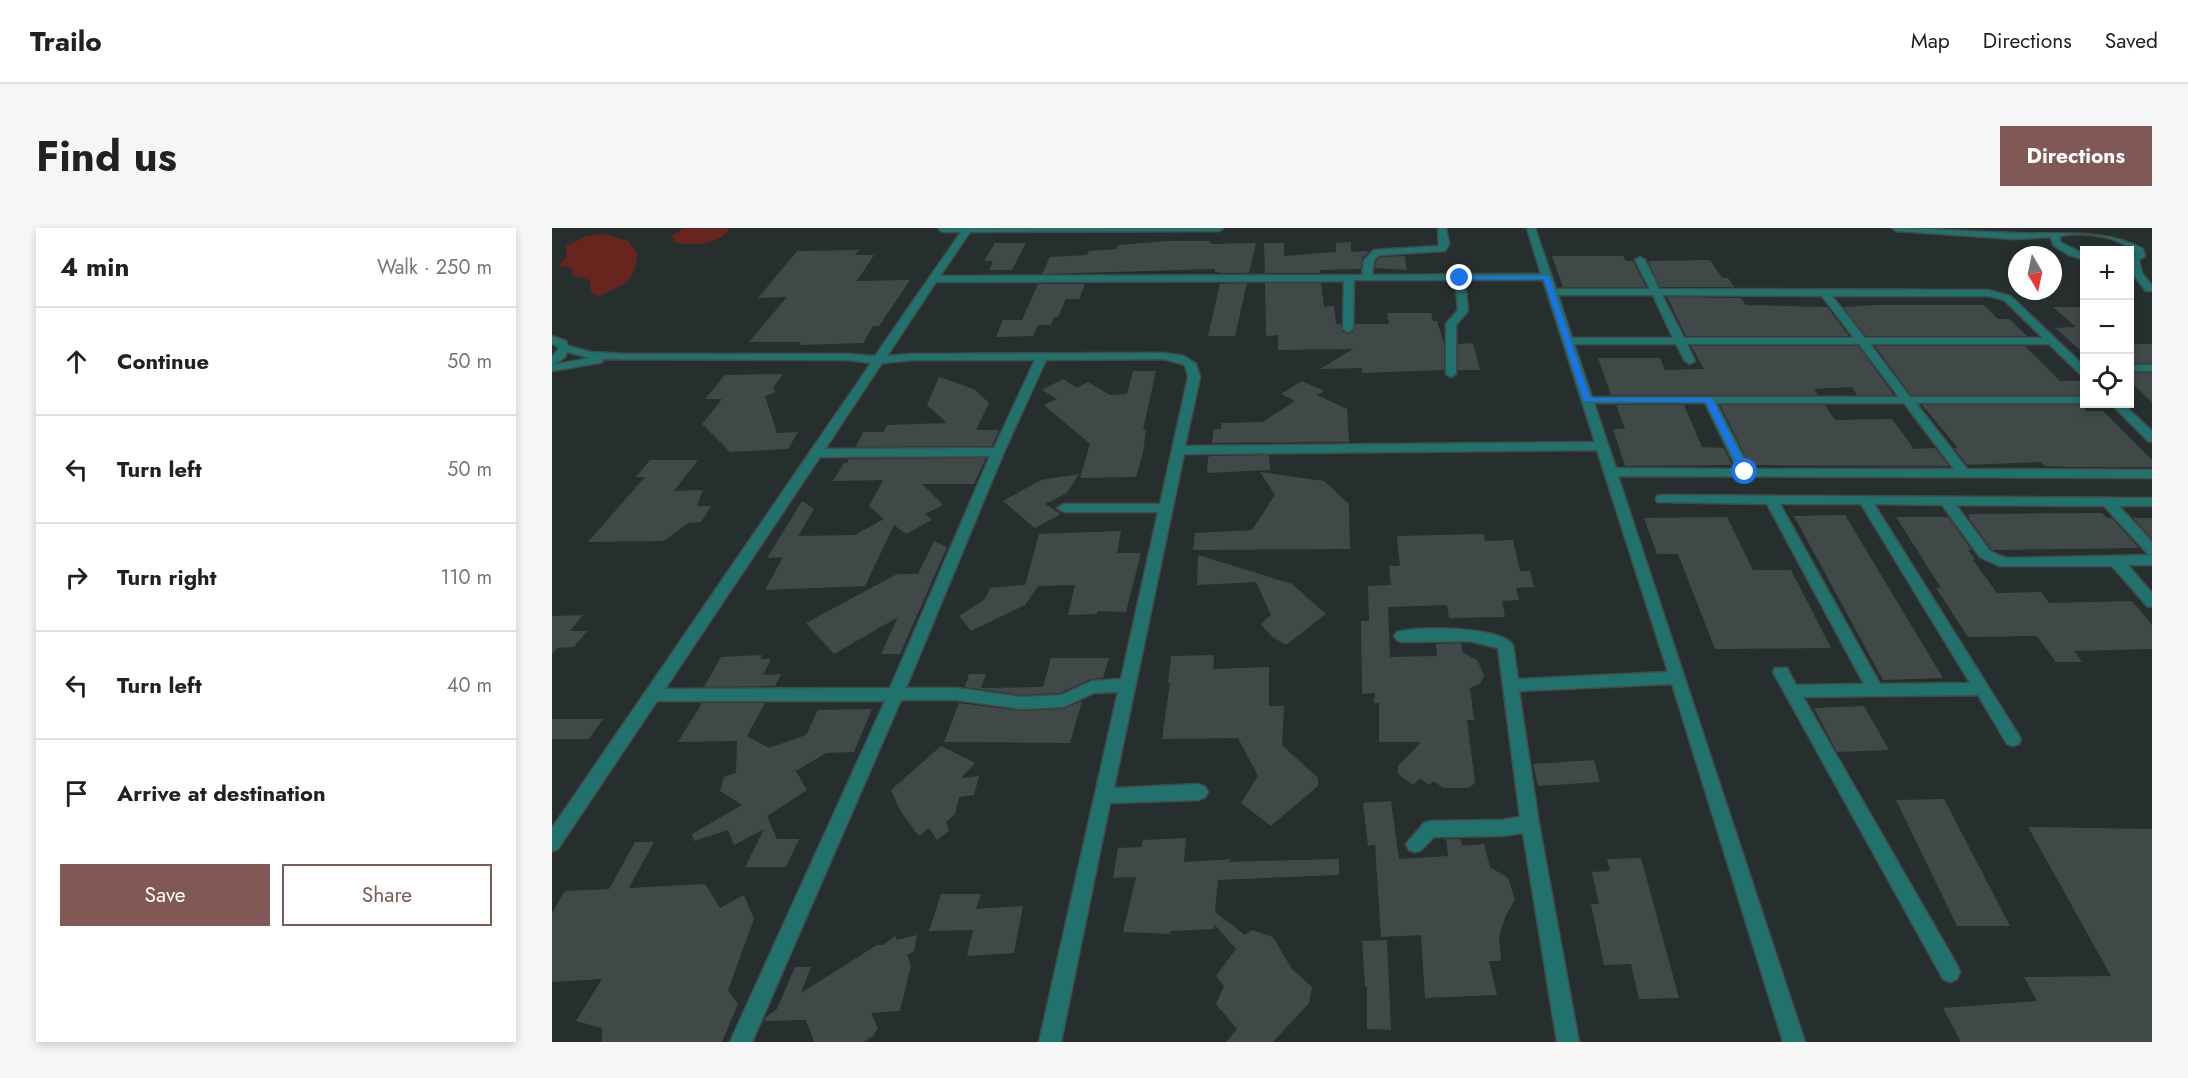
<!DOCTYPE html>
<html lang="en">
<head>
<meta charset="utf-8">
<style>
	:root { --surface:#fff; --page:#f6f6f6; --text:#202124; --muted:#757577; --line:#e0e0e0; --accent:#805855 }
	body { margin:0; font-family:Jost,sans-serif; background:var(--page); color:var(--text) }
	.controls { position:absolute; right:18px; top:18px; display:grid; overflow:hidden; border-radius:0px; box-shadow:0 3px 9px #0003 }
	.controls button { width:54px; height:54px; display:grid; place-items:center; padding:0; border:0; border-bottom:2px solid var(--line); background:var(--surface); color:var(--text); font:30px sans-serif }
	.compass { position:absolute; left:1456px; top:18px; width:54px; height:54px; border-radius:50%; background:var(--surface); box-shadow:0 3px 9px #0003; rotate:171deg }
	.stop { position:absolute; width:18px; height:18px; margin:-14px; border:4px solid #1a73e8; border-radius:50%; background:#fff }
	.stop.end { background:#1a73e8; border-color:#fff; box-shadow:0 2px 6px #0008 }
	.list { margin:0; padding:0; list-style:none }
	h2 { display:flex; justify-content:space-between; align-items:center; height:78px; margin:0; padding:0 24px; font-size:26px }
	h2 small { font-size:20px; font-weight:400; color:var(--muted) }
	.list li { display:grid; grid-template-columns:39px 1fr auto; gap:18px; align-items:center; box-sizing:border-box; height:108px; padding:0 24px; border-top:2px solid var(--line) }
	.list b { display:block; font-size:22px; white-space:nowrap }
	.list em { font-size:20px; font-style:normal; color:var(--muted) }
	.actions { display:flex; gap:12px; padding:18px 24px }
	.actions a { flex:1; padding:14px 0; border:2px solid var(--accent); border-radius:0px; text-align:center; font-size:21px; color:var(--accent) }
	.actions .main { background:var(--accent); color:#fff }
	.icon { flex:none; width:33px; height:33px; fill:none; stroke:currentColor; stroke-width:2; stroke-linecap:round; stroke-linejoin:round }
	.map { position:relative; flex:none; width:1600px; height:814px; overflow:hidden; border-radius:0px }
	header { display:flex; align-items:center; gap:36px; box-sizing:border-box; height:84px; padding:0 30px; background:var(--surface); border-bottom:2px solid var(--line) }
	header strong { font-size:28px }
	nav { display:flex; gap:33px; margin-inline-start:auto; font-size:21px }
	.intro { display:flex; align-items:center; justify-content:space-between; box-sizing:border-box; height:144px; padding:0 36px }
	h1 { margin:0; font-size:42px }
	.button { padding:15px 27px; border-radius:0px; background:var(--accent); color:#fff; font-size:21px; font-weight:700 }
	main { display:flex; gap:36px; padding:0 36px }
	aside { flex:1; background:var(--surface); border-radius:0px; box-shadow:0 3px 9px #0003 }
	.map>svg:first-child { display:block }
	.green { fill:#67251e }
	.building { fill:#414948 }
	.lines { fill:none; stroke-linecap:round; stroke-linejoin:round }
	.minor-casing { stroke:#424a49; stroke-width:3 }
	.tertiary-casing { stroke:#424a49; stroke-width:3 }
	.minor { fill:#21716d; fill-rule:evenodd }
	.tertiary { fill:#21716d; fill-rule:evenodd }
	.route { fill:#1a73e8 }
</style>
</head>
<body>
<header>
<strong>Trailo</strong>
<nav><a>Map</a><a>Directions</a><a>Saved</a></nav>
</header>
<div class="intro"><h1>Find us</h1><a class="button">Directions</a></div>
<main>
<aside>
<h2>4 min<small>Walk · 250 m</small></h2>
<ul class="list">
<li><svg class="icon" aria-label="ahead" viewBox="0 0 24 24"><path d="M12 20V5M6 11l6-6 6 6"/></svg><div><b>Continue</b></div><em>50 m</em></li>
<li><svg class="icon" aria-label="left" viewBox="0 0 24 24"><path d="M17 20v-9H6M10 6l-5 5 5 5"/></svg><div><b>Turn left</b></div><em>50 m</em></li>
<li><svg class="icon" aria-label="right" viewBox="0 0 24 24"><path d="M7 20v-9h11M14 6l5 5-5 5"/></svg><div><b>Turn right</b></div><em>110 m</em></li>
<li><svg class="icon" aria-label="left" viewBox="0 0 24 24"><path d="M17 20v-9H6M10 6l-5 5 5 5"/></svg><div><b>Turn left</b></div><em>40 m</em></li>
<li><svg class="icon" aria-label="arrive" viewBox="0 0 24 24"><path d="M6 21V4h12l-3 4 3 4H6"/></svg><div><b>Arrive at destination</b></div></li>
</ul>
<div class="actions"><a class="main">Save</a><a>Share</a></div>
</aside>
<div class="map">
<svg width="1600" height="814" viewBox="0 0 1600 814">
	<rect width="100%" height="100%" fill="#272f2e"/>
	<g class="green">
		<path d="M132,0H178C169,16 140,19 123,14L120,8Z"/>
		<path d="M53,6L76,13L85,24C85,54 71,57 46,68L39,64L38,52L20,48L21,40L7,38L15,28L14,18L35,8Z"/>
	</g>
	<g class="building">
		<polygon points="614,13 659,13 658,16 704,15 697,45 671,45 663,44 663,41 490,46 498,29 535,27 537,23 565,21 566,17"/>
		<polygon points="799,14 799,24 817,23 810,30 809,41 768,42 768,45 713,45 712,15 732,15 732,28 784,24 784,15"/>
		<polygon points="443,15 474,15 460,42 437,42 441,33 432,33"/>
		<polygon points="307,22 303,27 322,27 305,53 358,52 327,98 321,98 311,115 247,117 249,114 197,114 235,69 206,70 245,23"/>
		<polygon points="853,28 855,42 823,40 824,33 828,29"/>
		<polygon points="1000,28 1071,28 1074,33 1081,33 1094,59 1011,59"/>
		<polygon points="1158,32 1170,50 1176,50 1182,59 1108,59 1096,33"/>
		<polygon points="695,55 683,108 656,108 668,56"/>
		<polygon points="713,55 769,55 772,79 782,78 784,96 789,96 790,103 795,106 802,103 803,96 837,96 835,85 879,85 881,93 885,93 892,116 892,142 810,145 810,140 768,141 801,121 726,122 726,107 714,108"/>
		<polygon points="486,56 533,56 527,71 514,71 506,89 502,89 499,97 486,97 481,108 444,109 451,92 470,92"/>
		<polygon points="1115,69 1189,70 1194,77 1275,79 1297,108 1134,108"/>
		<polygon points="1325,77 1432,77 1446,91 1457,91 1475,108 1314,108 1291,79"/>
		<polygon points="1501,79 1533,79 1533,126 1503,100 1524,99"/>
		<polygon points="921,115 928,142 906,142 906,116"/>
		<rect x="1578" y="116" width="22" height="19"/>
		<polygon points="1139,118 1306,118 1342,167 1305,167 1300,159 1262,161 1266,167 1059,167 1046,130 1108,130 1113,142 1152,141"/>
		<polygon points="1323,118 1473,118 1508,153 1533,153 1533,167 1359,167"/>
		<polygon points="581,143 604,143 591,202 594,201 591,225 584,249 528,250 538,216 492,177 505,171 490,162 511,151 525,160 536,154 558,167 575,166"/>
		<polygon points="1578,145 1600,145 1600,174 1578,154"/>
		<polygon points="231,146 221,160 224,164 213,168 225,205 246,204 236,221 178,224 150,196 170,171 153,171 173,147"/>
		<polygon points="387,149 422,161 437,175 424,202 447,202 440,218 304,219 311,204 332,204 335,197 395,195 375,177"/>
		<polygon points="750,153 772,163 765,167 795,181 797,214 660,215 662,201 669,201 669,195 710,194 743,173 729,166"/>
		<polygon points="1064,177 1132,177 1150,219 1172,220 1180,237 1073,238 1061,201 1073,201"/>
		<polygon points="1168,177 1273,177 1283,192 1340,191 1362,221 1383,220 1397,238 1198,237"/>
		<polygon points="1370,177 1533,177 1533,183 1551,183 1600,232 1600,239 1515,239 1493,238 1489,234 1415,237 1402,220 1406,220"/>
		<polygon points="717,227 718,242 655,245 656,229 659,228"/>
		<polygon points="434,230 422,256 370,256 391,277 373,286 380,292 354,306 342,297 313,358 213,362 231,329 215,330 250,273 262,281 246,308 303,307 332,291 317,278 331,252 281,253 292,235 295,235 297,231"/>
		<polygon points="98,232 146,232 122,263 151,262 145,278 159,278 149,294 136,295 112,313 36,314 93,249 84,249"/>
		<polygon points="708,244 772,253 797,276 798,321 641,322 643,305 700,302 723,267"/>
		<polygon points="527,246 515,265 493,276 509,286 483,300 451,273 489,252"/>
		<polygon points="1550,285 1555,290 1560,290 1587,320 1440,322 1416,289 1418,289 1416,286"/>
		<polygon points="1293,287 1391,450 1331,452 1242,288"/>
		<polygon points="1175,289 1201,342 1239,342 1279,420 1163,421 1126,326 1105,326 1092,290"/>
		<polygon points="1344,289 1396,289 1420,322 1416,322 1423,332 1421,332 1445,365 1489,364 1497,375 1580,373 1600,397 1600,421 1522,423 1530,434 1504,434 1485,408 1416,409 1384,360 1389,360"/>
		<polygon points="1581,290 1600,290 1600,311"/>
		<polygon points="569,303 565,325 589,325 574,384 546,383 545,386 516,387 523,357 486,358 473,377 419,403 407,388 433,371 438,360 473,357 487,306"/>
		<polygon points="932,306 933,313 961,312 968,343 978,343 982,359 964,360 967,372 950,373 953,389 897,390 895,377 836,379 838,429 885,428 884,416 909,415 911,425 925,432 932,447 928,456 918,460 922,492 915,492 923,555 917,560 891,560 882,553 877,557 868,550 861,557 846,546 846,538 869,514 827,514 827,475 822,475 823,465 810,466 809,393 817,393 816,358 839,357 837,338 848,338 845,308"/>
		<polygon points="382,313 395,319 348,426 329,426 346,389 282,426 254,395 345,346 366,346"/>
		<polygon points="646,327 740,356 774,386 734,417 719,408 709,396 719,387 704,354 645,357"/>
		<polygon points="31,387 18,403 35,403 22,419 5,420 0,426 0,388"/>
		<polygon points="210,427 208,431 219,431 211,447 229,446 223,458 152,459 169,429"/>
		<polygon points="662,427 661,441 717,439 717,478 732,478 730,517 766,550 766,558 719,598 689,575 706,548 686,510 610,511 618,455 616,455 619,428"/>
		<polygon points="499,430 557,430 551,450 539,451 508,465 470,467 413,459 417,446 434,446 429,460 491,459"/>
		<polygon points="530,473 518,515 392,514 407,475 470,483 511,481"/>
		<polygon points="150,475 213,475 195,508 217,520 254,507 266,482 320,481 302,524 274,525 244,543 255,562 215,588 225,611 247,611 234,639 193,639 212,601 182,617 176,602 142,613 140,606 190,577 168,563 172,549 184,545 185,513 126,514"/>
		<polygon points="1312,478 1337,522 1285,524 1262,480"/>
		<polygon points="0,491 51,491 37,511 0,511"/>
		<polygon points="389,518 423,535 409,550 427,548 422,567 407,569 403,586 394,594 397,603 385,612 377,600 367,608 349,584 339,562"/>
		<polygon points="1042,532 1048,554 986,558 981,536"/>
		<polygon points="1392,571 1458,698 1405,698 1344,572"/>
		<polygon points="839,573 847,631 896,628 894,611 908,611 911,618 932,616 938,639 956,650 963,672 954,687 947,708 949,733 937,733 945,767 873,770 869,707 829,709 823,617 816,618 811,575"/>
		<polygon points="1476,599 1600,601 1600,814 1409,814 1391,780 1485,773 1472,749 1559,748"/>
		<polygon points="634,610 632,634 680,631 676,634 787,631 787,647 666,652 663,684 693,707 700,702 721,709 740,741 760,759 757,775 721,814 674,814 685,801 664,776 672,758 664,748 684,721 662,696 662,701 618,703 618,706 571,704 584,649 561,650 566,620 589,619 591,612"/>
		<polygon points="83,614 102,614 77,660 153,656 168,680 192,667 202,691 176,762 186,776 170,814 50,814 50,800 24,793 50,751 0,754 0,685 13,663 57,661"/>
		<polygon points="1089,630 1127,770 1087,771 1079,736 1052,737 1039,676 1047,676 1040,644 1058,643 1055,631"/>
		<polygon points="389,666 429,666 424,681 471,678 462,725 415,728 421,702 377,703"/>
		<polygon points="365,707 362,723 355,727 359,737 348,783 319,785 326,800 321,808 311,814 262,814 254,792 212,793 214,789 225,781 243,739 259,739 249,765 325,717 331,717 343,708 345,712"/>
		<polygon points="835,712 839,802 815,801 815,759 813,759 810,713"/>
	</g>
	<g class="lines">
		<g class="minor-casing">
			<g id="minor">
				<path d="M386,0H671L667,3L418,4L388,48L810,47L812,32L822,22L887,18L886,0H894L897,16L893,23L827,27L822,32L820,47L989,46L975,0H983L1004,61H1098L1083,32L1088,29L1093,32L1107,61L1436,62L1458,68L1464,73L1532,138V147L1528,146L1497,116H1318L1358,169H1532V175H1364L1415,241L1600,242V250L1066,248L1253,814H1231L1120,456L967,463L987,596L1027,814H1005L971,605L950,608L882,609L869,622L863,624L857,622L854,616L872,595L878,593L950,592L968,589L946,420L917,413L850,414L845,412L842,408L845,404C865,398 949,398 961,417L966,451L1116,444L1045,222L632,226L562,560L647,556L653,559L656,564L653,569L647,572L558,575L509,814H487L566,464L542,465L511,479L470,481L405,472H349L200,814H178L333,473H105L6,621L0,623V600L319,135L296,132L51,131L50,134L46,135L0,143V137L38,130L8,122L7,120L12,117L39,124L73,126H296L323,128L409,4H390ZM802,52H903L906,82L894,96V146L899,149L904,146V97L916,83L913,52H991L1043,214L633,218L648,149L644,136L632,128L612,125L360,126L335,128L384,54L792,53L791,101L796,104L801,101ZM1006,67H1101L1121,110H1020ZM1110,67L1270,68L1302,110H1132ZM1280,68H1436L1452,72L1491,110H1313ZM1022,116H1124L1133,133L1138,136L1143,133L1135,116H1307L1347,169H1040ZM612,131L633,137L636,149L608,276H512L505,280L512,284H606L569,451L540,453L509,467L470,469L405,460H354L452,224L494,132ZM360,132H483L442,220L273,221L330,135ZM1042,175H1153L1185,241L1064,240ZM1164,175H1352L1402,241H1198ZM438,228L338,460L113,461L268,229Z"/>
				<path d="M1340,0C1380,0 1420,4 1461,5C1504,7 1554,0 1591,21L1593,28L1587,32L1590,45L1600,58V63H1594L1580,45L1578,30L1583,27V24C1564,7 1532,3 1508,8V14L1532,26V32L1515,26L1501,17L1499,9L1463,11L1344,3Z"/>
				<rect x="1578" y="137" width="22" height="6"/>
				<polygon points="1559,176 1571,176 1600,203 1600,214 1596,213"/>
				<path d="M1110,267L1600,270V278H1567L1600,314V327L1595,325L1552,278L1404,277L1438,323L1454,330L1600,327V337H1576L1600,365V379L1595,378L1560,338H1447L1428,329L1390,277L1322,276L1469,511L1467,516L1461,518L1455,516L1426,467L1251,469L1405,737L1408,744L1405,751L1398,754L1391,751L1221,444L1223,440H1235L1244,457L1312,456L1215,276L1105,274L1104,271L1105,268ZM1228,276H1309L1418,455L1328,456Z"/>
			</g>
		</g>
		<g class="tertiary-casing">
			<polygon id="tertiary" points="0,108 14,113 17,120 13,129 0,138 0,129 7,120 0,115"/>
		</g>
		<use href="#minor" class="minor"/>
		<use href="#tertiary" class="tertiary"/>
	</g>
	<polygon class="route" points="906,48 997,48 1038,170 1160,170 1197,244 1196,246 1189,244 1154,174 1032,173 992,51 908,51"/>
</svg>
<div class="controls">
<button>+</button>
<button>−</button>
<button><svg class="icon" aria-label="locate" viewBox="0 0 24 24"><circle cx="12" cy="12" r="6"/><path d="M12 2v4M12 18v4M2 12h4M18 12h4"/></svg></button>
</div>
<svg class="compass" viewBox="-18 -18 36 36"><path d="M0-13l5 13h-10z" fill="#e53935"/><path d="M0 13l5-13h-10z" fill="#757577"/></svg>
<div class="stop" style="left:1193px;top:244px"></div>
<div class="stop end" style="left:908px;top:50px"></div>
</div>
</main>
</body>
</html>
